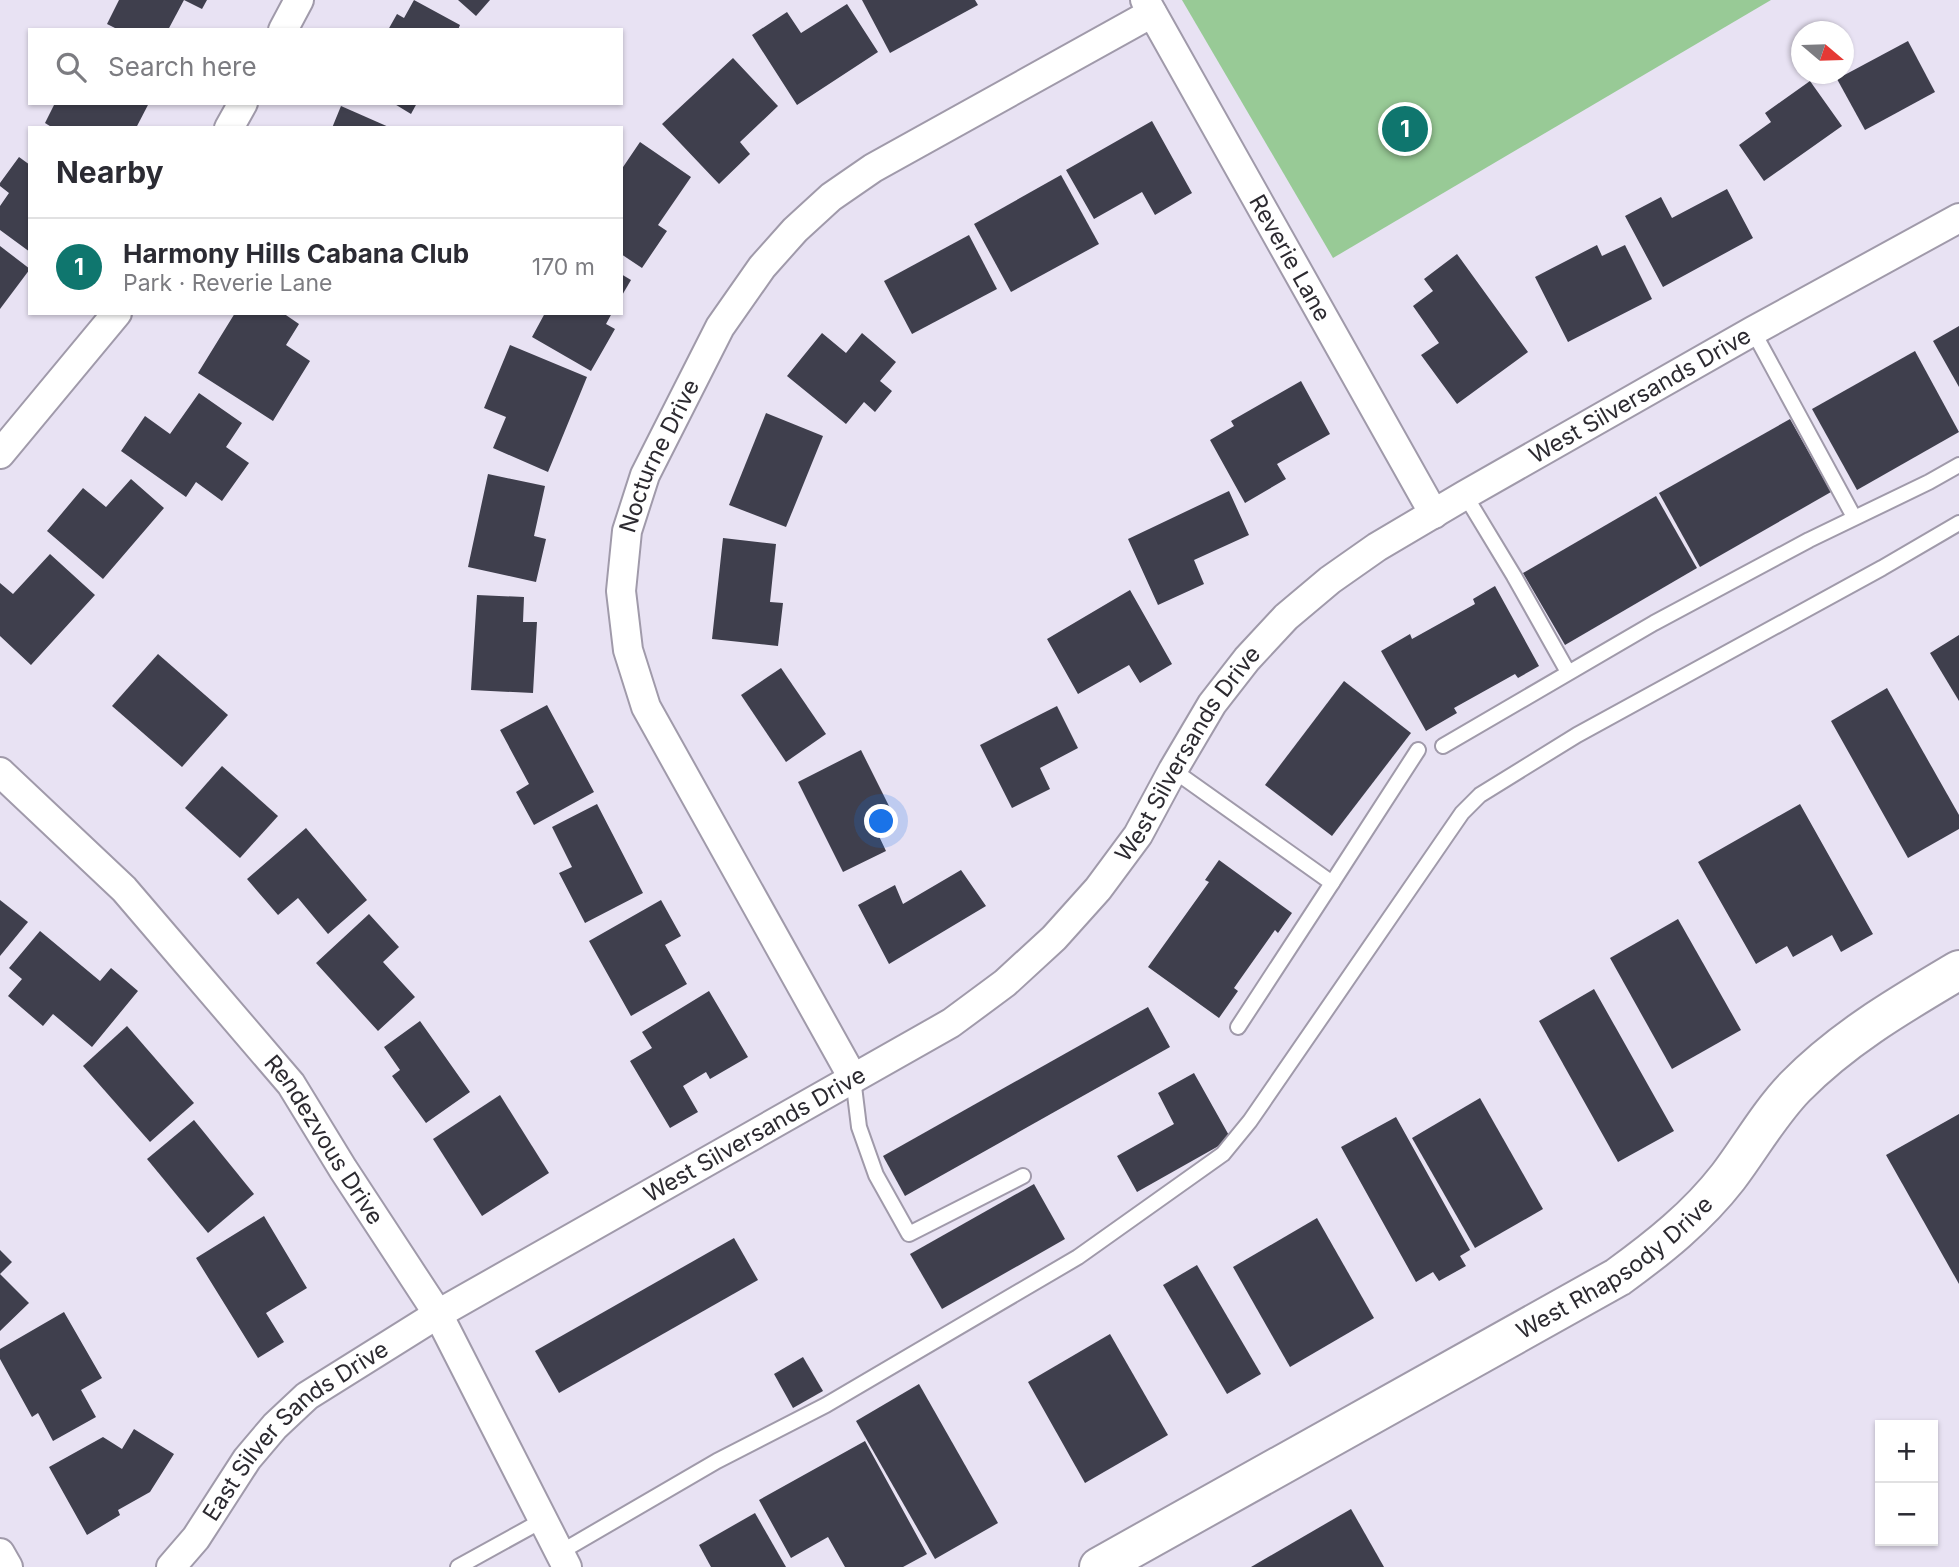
<!DOCTYPE html>
<html lang="en">
<head>
<meta charset="utf-8">
<style>
	:root { --surface:#fff; --page:#f7f7f7; --text:#2b2b33; --muted:#7c7c81; --line:#e1e1e2; --accent:#0f766e }
	body { margin:0; font-family:Inter,sans-serif; background:var(--page); color:var(--text) }
	.controls { position:absolute; right:21px; bottom:21px; display:grid; overflow:hidden; border-radius:0px; box-shadow:0 2px 5px #0004 }
	.controls button { width:63px; height:63px; display:grid; place-items:center; padding:0; border:0; border-bottom:2px solid var(--line); background:var(--surface); color:var(--text); font:35px sans-serif }
	.compass { position:absolute; left:1791px; top:21px; width:63px; height:63px; border-radius:50%; background:var(--surface); box-shadow:0 2px 5px #0004; rotate:109deg }
	.you { position:absolute; left:882px; top:822px; width:24px; height:24px; margin:-18px; border:5px solid #fff; border-radius:50%; background:#1a73e8; box-shadow:0 0 0 10px #1a73e833 }
	.badge { display:grid; place-items:center; width:46px; height:46px; border-radius:50%; background:var(--accent); color:#fff; font-size:23px; font-weight:700 }
	.pin { position:absolute; translate:-50% -50%; border:4px solid #fff; box-shadow:0 2px 7px #0006 }
	.list { margin:0; padding:0; list-style:none }
	h2 { display:flex; justify-content:space-between; align-items:center; height:91px; margin:0; padding:0 28px; font-size:30px }
	h2 small { font-size:23px; font-weight:400; color:var(--muted) }
	.list li { display:grid; grid-template-columns:46px 1fr auto; gap:21px; align-items:center; box-sizing:border-box; height:98px; padding:0 28px; border-top:2px solid var(--line) }
	.list b { display:block; font-size:26px; white-space:nowrap }
	.list p { margin:0; font-size:23px; white-space:nowrap; color:var(--muted) }
	.list em { font-size:23px; font-style:normal; color:var(--muted) }
	.icon { flex:none; width:38px; height:38px; fill:none; stroke:currentColor; stroke-width:2; stroke-linecap:round; stroke-linejoin:round }
	.map { position:relative; flex:none; width:1959px; height:1567px; overflow:hidden }
	.search { position:absolute; background:var(--surface); box-shadow:0 2px 5px #0004; left:28px; top:28px; width:595px; height:77px; display:flex; align-items:center; gap:18px; box-sizing:border-box; padding:0 24px; border-radius:0px; color:var(--muted); font-size:26px }
	.panel { position:absolute; background:var(--surface); box-shadow:0 2px 5px #0004; left:28px; top:126px; width:595px; height:189px; border-radius:0px }
	.map>svg:first-child { display:block }
	.green { fill:#98ca96 }
	.building { fill:#3f3f4d }
	.lines { fill:none; stroke-linecap:round; stroke-linejoin:round }
	.lane-casing { stroke:#a09aaa; stroke-width:18 }
	.street-casing { stroke:#a09aaa; stroke-width:32 }
	.secondary-casing { stroke:#a09aaa; stroke-width:42 }
	.lane { stroke:#fff; stroke-width:14 }
	.street { stroke:#fff; stroke-width:28 }
	.secondary { stroke:#fff; stroke-width:38 }
	.labels { text-anchor:middle; dominant-baseline:central; stroke-width:7; stroke-linejoin:round; paint-order:stroke }
	.street-label { font-size:23px; fill:#2c2a30; stroke:#f5f0fe }
</style>
</head>
<body>
<div class="map">
<svg width="1959" height="1567" viewBox="0 0 1959 1567">
	<rect width="100%" height="100%" fill="#e8e2f3"/>
	<polygon class="green" points="1182,0 1771,0 1333,258"/>
	<g class="building">
		<polygon points="119,0 184,0 168,30 119,30 107,24"/>
		<polygon points="184,0 207,0 202,9"/>
		<polygon points="414,0 460,25 458,30 388,30 397,14 404,18"/>
		<polygon points="458,0 490,0 476,16"/>
		<polygon points="862,0 975,0 978,5 890,53"/>
		<polygon points="847,4 878,52 797,105 752,35 787,12 801,33"/>
		<polygon points="1908,41 1935,92 1865,130 1837,79"/>
		<polygon points="733,58 778,106 740,142 750,154 719,184 662,124"/>
		<polygon points="1810,81 1842,126 1764,181 1739,145 1771,122 1765,113"/>
		<polygon points="55,103 149,103 136,128 53,128 45,123"/>
		<polygon points="393,103 417,103 411,114"/>
		<polygon points="341,106 391,128 332,128"/>
		<polygon points="1152,121 1192,193 1155,215 1142,192 1094,219 1066,170"/>
		<polygon points="640,142 691,177 658,225 667,231 642,268 621,254 621,170"/>
		<polygon points="19,157 30,165 30,252 0,230 0,206 9,193 0,186 0,183"/>
		<polygon points="1061,175 1099,244 1011,292 974,224"/>
		<polygon points="1727,189 1753,238 1663,287 1625,216 1661,197 1672,218"/>
		<polygon points="969,235 997,289 912,334 884,281"/>
		<polygon points="1597,245 1602,256 1625,245 1652,299 1568,342 1535,277"/>
		<polygon points="0,246 30,269 0,309"/>
		<polygon points="1457,254 1528,352 1457,404 1421,355 1439,343 1413,306 1433,291 1424,279"/>
		<polygon points="621,274 631,280 621,297"/>
		<polygon points="235,313 283,313 299,324 286,345 310,361 273,421 198,373"/>
		<polygon points="545,313 612,313 606,324 615,329 591,371 532,337"/>
		<polygon points="1959,326 1959,387 1933,341"/>
		<polygon points="822,333 846,353 862,333 896,362 880,381 892,391 875,412 864,402 846,424 787,376"/>
		<polygon points="510,345 587,377 548,472 493,448 506,417 484,408"/>
		<polygon points="1915,351 1959,432 1857,490 1812,409"/>
		<polygon points="1301,381 1330,434 1277,464 1286,479 1245,503 1210,440 1234,426 1231,421"/>
		<polygon points="199,393 242,423 226,447 249,463 222,501 196,482 186,497 121,451 145,416 170,434"/>
		<polygon points="766,413 823,436 786,527 729,505"/>
		<polygon points="1790,419 1831,492 1700,567 1659,493"/>
		<polygon points="488,474 545,486 534,536 546,539 536,582 468,567"/>
		<polygon points="131,479 164,508 103,579 47,531 83,488 106,507"/>
		<polygon points="1229,491 1249,535 1194,560 1204,584 1158,605 1128,539"/>
		<polygon points="1656,496 1697,568 1565,645 1523,573"/>
		<polygon points="723,538 776,544 770,602 783,603 778,646 712,639"/>
		<polygon points="50,554 95,595 31,665 0,636 0,583 13,594"/>
		<polygon points="1495,586 1539,666 1518,678 1515,674 1454,708 1457,713 1426,731 1381,651 1410,634 1412,639 1475,604 1473,599"/>
		<polygon points="1130,590 1172,664 1140,683 1129,665 1078,694 1047,639"/>
		<polygon points="477,595 524,597 523,622 537,622 533,693 471,690"/>
		<polygon points="1959,635 1959,701 1930,653"/>
		<polygon points="158,654 228,715 182,767 112,706"/>
		<polygon points="781,668 826,734 786,762 741,695"/>
		<polygon points="1344,681 1411,733 1332,836 1265,785"/>
		<polygon points="1887,688 1959,815 1959,829 1908,858 1831,721"/>
		<polygon points="547,705 594,792 534,825 516,792 529,784 500,730"/>
		<polygon points="1057,706 1078,748 1040,768 1050,789 1012,808 980,745"/>
		<polygon points="861,750 897,822 877,832 886,851 843,872 798,782"/>
		<polygon points="222,766 278,816 240,858 185,808"/>
		<polygon points="597,804 643,893 585,923 559,873 572,867 552,827"/>
		<polygon points="1800,804 1873,934 1841,952 1832,935 1793,957 1787,946 1756,964 1698,862"/>
		<polygon points="306,828 367,900 328,934 298,898 278,915 247,879"/>
		<polygon points="1219,860 1292,913 1278,933 1275,930 1234,988 1238,991 1219,1018 1148,967 1209,882 1205,880"/>
		<polygon points="961,870 986,906 889,964 858,905 895,885 903,904"/>
		<polygon points="0,900 28,922 0,956"/>
		<polygon points="661,900 681,936 665,945 687,984 631,1016 589,941"/>
		<polygon points="369,914 399,947 383,962 415,997 378,1031 316,963"/>
		<polygon points="1678,919 1741,1030 1672,1069 1610,958"/>
		<polygon points="40,931 100,981 111,968 138,991 92,1047 53,1014 43,1026 8,996 22,979 9,968"/>
		<polygon points="1594,989 1674,1131 1618,1162 1539,1021"/>
		<polygon points="709,991 748,1057 710,1079 706,1072 683,1086 698,1112 670,1128 630,1061 652,1048 642,1032"/>
		<polygon points="1148,1007 1170,1047 905,1196 883,1156"/>
		<polygon points="420,1021 470,1092 426,1123 392,1076 400,1070 384,1047"/>
		<polygon points="127,1026 194,1103 150,1142 83,1066"/>
		<polygon points="1194,1073 1231,1139 1137,1192 1117,1156 1174,1124 1158,1093"/>
		<polygon points="500,1095 549,1173 482,1216 433,1139"/>
		<polygon points="1480,1098 1543,1209 1475,1248 1412,1138"/>
		<polygon points="1959,1114 1959,1284 1886,1155"/>
		<polygon points="1396,1117 1470,1250 1460,1256 1466,1266 1439,1281 1433,1272 1416,1282 1341,1147"/>
		<polygon points="194,1120 254,1194 208,1233 147,1159"/>
		<polygon points="1034,1184 1065,1239 942,1309 910,1254"/>
		<polygon points="264,1216 307,1288 266,1313 284,1342 258,1358 196,1258"/>
		<polygon points="1317,1218 1374,1318 1290,1367 1233,1267"/>
		<polygon points="734,1238 758,1280 559,1393 535,1351"/>
		<polygon points="0,1250 12,1262 0,1274 29,1303 0,1331"/>
		<polygon points="1197,1265 1261,1374 1227,1394 1163,1285"/>
		<polygon points="64,1312 102,1378 81,1390 96,1417 53,1441 38,1413 32,1417 0,1359 0,1349"/>
		<polygon points="1110,1334 1168,1435 1085,1483 1028,1382"/>
		<polygon points="803,1357 823,1391 793,1408 774,1374"/>
		<polygon points="919,1384 998,1523 935,1559 856,1421"/>
		<polygon points="134,1429 174,1454 150,1492 118,1510 120,1515 87,1535 49,1467 103,1437 122,1449"/>
		<polygon points="865,1441 927,1554 903,1567 845,1567 828,1537 791,1558 759,1500"/>
		<polygon points="1351,1509 1384,1567 1251,1567"/>
		<polygon points="755,1513 786,1567 711,1567 699,1545"/>
	</g>
	<g class="lines">
		<g class="lane-casing">
			<g id="lane">
				<polyline points="1753,331 1854,517"/>
				<polyline points="1465,495 1514,576 1568,672"/>
				<polyline points="1443,746 1654,623 1809,540 1929,482 1959,465"/>
				<polyline points="1173,770 1332,883 1238,1027"/>
				<polyline points="1332,883 1418,750"/>
				<polyline points="853,1078 859,1127 876,1175 909,1234 1023,1176"/>
				<polyline points="559,1553 717,1461 826,1405 1078,1257 1223,1154 1250,1121 1462,813 1480,795 1577,735 1882,568 1959,523"/>
				<polyline points="458,1567 543,1520"/>
			</g>
		</g>
		<g class="street-casing">
			<g id="street">
				<path id="s1" d="M1145,0L1434,514"/>
				<polyline points="283,30 299,0"/>
				<polyline points="229,128 243,103"/>
				<polyline points="0,454 117,313"/>
				<path id="s2" d="M0,772L124,889L291,1084L343,1169L438,1314L567,1567"/>
				<path id="s3" d="M853,1078L646,707L628,650L621,591L627,531L645,475L720,327L762,267L795,230L831,197L873,168L1152,13"/>
				<polyline points="0,1553 8,1567"/>
				<path id="s4" d="M171,1567L196,1538L247,1459L275,1426L307,1396L438,1314L951,1023L1005,983L1054,938L1098,889L1138,835L1173,770L1212,704L1247,659L1286,617L1330,580L1377,547L1465,495L1753,331L1959,218"/>
			</g>
		</g>
		<g class="secondary-casing">
			<g id="secondary">
				<path id="s5" d="M1099,1567L1618,1277C1658,1248 1697,1217 1728,1177C1750,1148 1769,1114 1795,1087C1843,1038 1900,1005 1959,970"/>
			</g>
		</g>
		<use href="#lane" class="lane"/>
		<use href="#street" class="street"/>
		<use href="#secondary" class="secondary"/>
	</g>
	<g class="labels">
		<g class="street-label">
			<text stroke="none"><textPath href="#s1" startOffset="296">Reverie Lane</textPath></text>
			<text stroke="none"><textPath href="#s4" startOffset="1914">West Silversands Drive</textPath></text>
			<text stroke="none"><textPath href="#s3" startOffset="686">Nocturne Drive</textPath></text>
			<text stroke="none"><textPath href="#s4" startOffset="1326">West Silversands Drive</textPath></text>
			<text stroke="none"><textPath href="#s4" startOffset="738">West Silversands Drive</textPath></text>
			<text stroke="none"><textPath href="#s2" startOffset="492">Rendezvous Drive</textPath></text>
			<text stroke="none"><textPath href="#s5" startOffset="597">West Rhapsody Drive</textPath></text>
			<text stroke="none"><textPath href="#s4" startOffset="187">East Silver Sands Drive</textPath></text>
		</g>
	</g>
</svg>
<div class="controls">
<button>+</button>
<button>−</button>
</div>
<svg class="compass" viewBox="-18 -18 36 36"><path d="M0-13l5 13h-10z" fill="#e53935"/><path d="M0 13l5-13h-10z" fill="#7c7c81"/></svg>
<div class="you"></div>
<div class="pin badge" style="left:1405px;top:129px">1</div>
<div class="search"><svg class="icon" aria-label="search" viewBox="0 0 24 24"><circle cx="10" cy="10" r="6"/><path d="M15 15l6 6"/></svg>Search here</div>
<section class="panel">
<h2>Nearby<small></small></h2>
<ul class="list">
<li><span class="badge">1</span><div><b>Harmony Hills Cabana Club</b><p>Park · Reverie Lane</p></div><em>170 m</em></li>
</ul>
</section>
</div>
</body>
</html>
